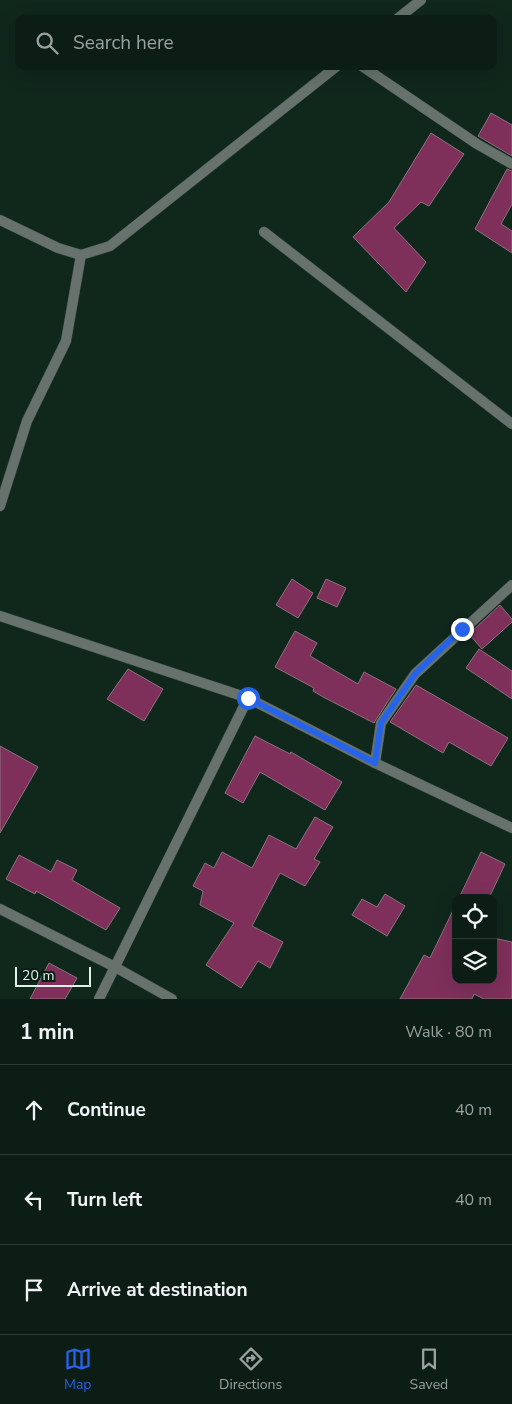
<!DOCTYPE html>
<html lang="en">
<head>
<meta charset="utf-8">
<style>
	:root { --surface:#0c1d15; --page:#15261e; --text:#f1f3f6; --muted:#9aa2a0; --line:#2c3b34; --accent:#2563eb }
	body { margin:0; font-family:"Nunito Sans",sans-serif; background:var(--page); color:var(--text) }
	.controls { position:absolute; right:15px; bottom:15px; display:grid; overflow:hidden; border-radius:10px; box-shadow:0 5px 20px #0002 }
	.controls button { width:45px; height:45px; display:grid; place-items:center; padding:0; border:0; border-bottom:1px solid var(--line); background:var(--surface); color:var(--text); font:25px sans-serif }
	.scale { position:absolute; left:15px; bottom:12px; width:76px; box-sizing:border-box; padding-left:5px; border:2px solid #e3f2e9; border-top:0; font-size:14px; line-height:18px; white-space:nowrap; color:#e3f2e9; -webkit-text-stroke:4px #061e13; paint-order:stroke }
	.stop { position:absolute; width:15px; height:15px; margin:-11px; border:4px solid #2563eb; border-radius:50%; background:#fff }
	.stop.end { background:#2563eb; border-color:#fff; box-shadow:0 1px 5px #0008 }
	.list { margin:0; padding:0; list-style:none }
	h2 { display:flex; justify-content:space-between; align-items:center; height:65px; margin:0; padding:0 20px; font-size:21px }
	h2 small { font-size:16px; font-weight:400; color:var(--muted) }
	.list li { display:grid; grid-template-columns:32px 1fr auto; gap:15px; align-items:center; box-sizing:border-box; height:90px; padding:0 20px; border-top:1px solid var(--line) }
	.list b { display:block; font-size:19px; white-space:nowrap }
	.list em { font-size:16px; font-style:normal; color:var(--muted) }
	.icon { flex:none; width:28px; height:28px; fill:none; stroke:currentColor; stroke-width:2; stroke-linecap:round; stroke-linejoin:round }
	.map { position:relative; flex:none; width:512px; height:999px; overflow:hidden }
	.search { position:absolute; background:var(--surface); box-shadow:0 5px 20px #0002; left:15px; right:15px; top:15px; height:55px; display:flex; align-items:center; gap:12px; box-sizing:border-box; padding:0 18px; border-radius:10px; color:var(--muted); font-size:19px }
	.sheet { height:335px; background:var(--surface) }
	nav { display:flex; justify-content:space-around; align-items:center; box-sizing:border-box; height:70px; border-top:1px solid var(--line); background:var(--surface); font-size:14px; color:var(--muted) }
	nav a { display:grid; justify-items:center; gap:2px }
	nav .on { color:var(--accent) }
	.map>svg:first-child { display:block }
	.building { fill:#7e305a; stroke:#8c727d }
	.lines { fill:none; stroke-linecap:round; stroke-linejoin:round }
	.minor-casing { stroke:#2e4339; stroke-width:11 }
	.minor { stroke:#67726c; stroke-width:10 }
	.route { stroke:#2563eb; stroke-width:6 }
</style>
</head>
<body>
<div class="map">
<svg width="512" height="999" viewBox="0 0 512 999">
	<rect width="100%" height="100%" fill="#10271c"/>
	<g class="building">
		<polygon points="491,113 512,125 512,156 478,136"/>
		<polygon points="431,133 464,154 429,206 421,202 394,228 426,262 406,292 353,237 389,202"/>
		<polygon points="507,169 512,171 512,204 501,224 512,231 512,253 475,229"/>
		<polygon points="292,579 313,593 298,618 276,605"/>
		<polygon points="326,579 346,588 337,607 317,598"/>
		<polygon points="500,605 512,619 512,622 482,649 469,634"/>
		<polygon points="295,631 317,643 310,656 358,684 364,672 396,689 374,723 325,698 313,691 314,688 275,667"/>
		<polygon points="479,649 512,671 512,699 466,668"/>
		<polygon points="128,669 163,689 144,721 107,699"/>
		<polygon points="416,685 508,738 491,766 449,742 443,753 390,722"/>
		<polygon points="255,736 290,754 291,752 342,782 325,810 260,772 243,803 225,793"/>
		<polygon points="0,746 38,767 0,833"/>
		<polygon points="315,817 333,827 314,859 320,862 305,886 280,873 252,926 283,942 270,968 258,961 241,988 206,965 234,923 200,905 203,891 193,886 205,863 214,868 222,852 252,868 269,835 296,849"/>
		<polygon points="481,852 505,864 489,898 459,898"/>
		<polygon points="19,855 51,872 57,860 77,870 72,880 120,908 106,930 36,891 35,894 6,879"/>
		<polygon points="385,894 405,906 387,936 352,915 362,899 377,907"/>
		<polygon points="456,904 456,980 493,980 493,938 512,942 512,999 484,999 474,994 472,999 400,999 424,955 430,958"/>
		<polygon points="49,963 77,978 65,999 30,999"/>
	</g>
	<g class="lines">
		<g class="minor-casing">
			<g id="minor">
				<polyline points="397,19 421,0"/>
				<polyline points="362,66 477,144 512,164"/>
				<polyline points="0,220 58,248 81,255 110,246 337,66"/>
				<polyline points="264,232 512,424"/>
				<polyline points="0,506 27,421 66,341 81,255"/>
				<polyline points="0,616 248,698 375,763 512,828"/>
				<polyline points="375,763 381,723 415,674 512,585"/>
				<polyline points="0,909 115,967 172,999"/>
				<polyline points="99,999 248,698"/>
			</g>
		</g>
		<use href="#minor" class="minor"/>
	</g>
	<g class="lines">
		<polyline class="route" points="248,698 375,763 381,723 415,674 462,629"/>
	</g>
</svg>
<div class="controls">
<button><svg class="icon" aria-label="locate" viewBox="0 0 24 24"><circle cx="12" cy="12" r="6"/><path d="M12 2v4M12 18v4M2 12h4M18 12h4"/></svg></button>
<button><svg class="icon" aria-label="layers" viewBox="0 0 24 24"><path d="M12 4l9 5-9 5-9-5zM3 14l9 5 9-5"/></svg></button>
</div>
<div class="scale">20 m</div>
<div class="stop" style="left:248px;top:698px"></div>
<div class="stop end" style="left:462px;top:629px"></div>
<div class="search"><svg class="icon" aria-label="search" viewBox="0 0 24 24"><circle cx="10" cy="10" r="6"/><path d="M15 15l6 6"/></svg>Search here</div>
</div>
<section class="sheet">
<h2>1 min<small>Walk · 80 m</small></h2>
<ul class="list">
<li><svg class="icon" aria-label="ahead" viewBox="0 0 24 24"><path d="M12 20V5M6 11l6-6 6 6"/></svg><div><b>Continue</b></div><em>40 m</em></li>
<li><svg class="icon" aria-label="left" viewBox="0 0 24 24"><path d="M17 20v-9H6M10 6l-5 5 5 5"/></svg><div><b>Turn left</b></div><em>40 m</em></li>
<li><svg class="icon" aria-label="arrive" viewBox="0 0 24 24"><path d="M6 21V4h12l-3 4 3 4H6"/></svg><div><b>Arrive at destination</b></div></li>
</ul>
</section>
<nav>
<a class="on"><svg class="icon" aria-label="map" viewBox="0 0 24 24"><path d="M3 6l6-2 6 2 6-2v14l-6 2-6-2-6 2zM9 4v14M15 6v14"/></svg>Map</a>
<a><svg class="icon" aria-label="directions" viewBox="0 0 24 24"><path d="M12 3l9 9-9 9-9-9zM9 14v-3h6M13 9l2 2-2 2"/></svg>Directions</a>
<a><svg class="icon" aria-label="saved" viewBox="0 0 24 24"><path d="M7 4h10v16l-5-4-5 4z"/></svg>Saved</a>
</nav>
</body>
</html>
